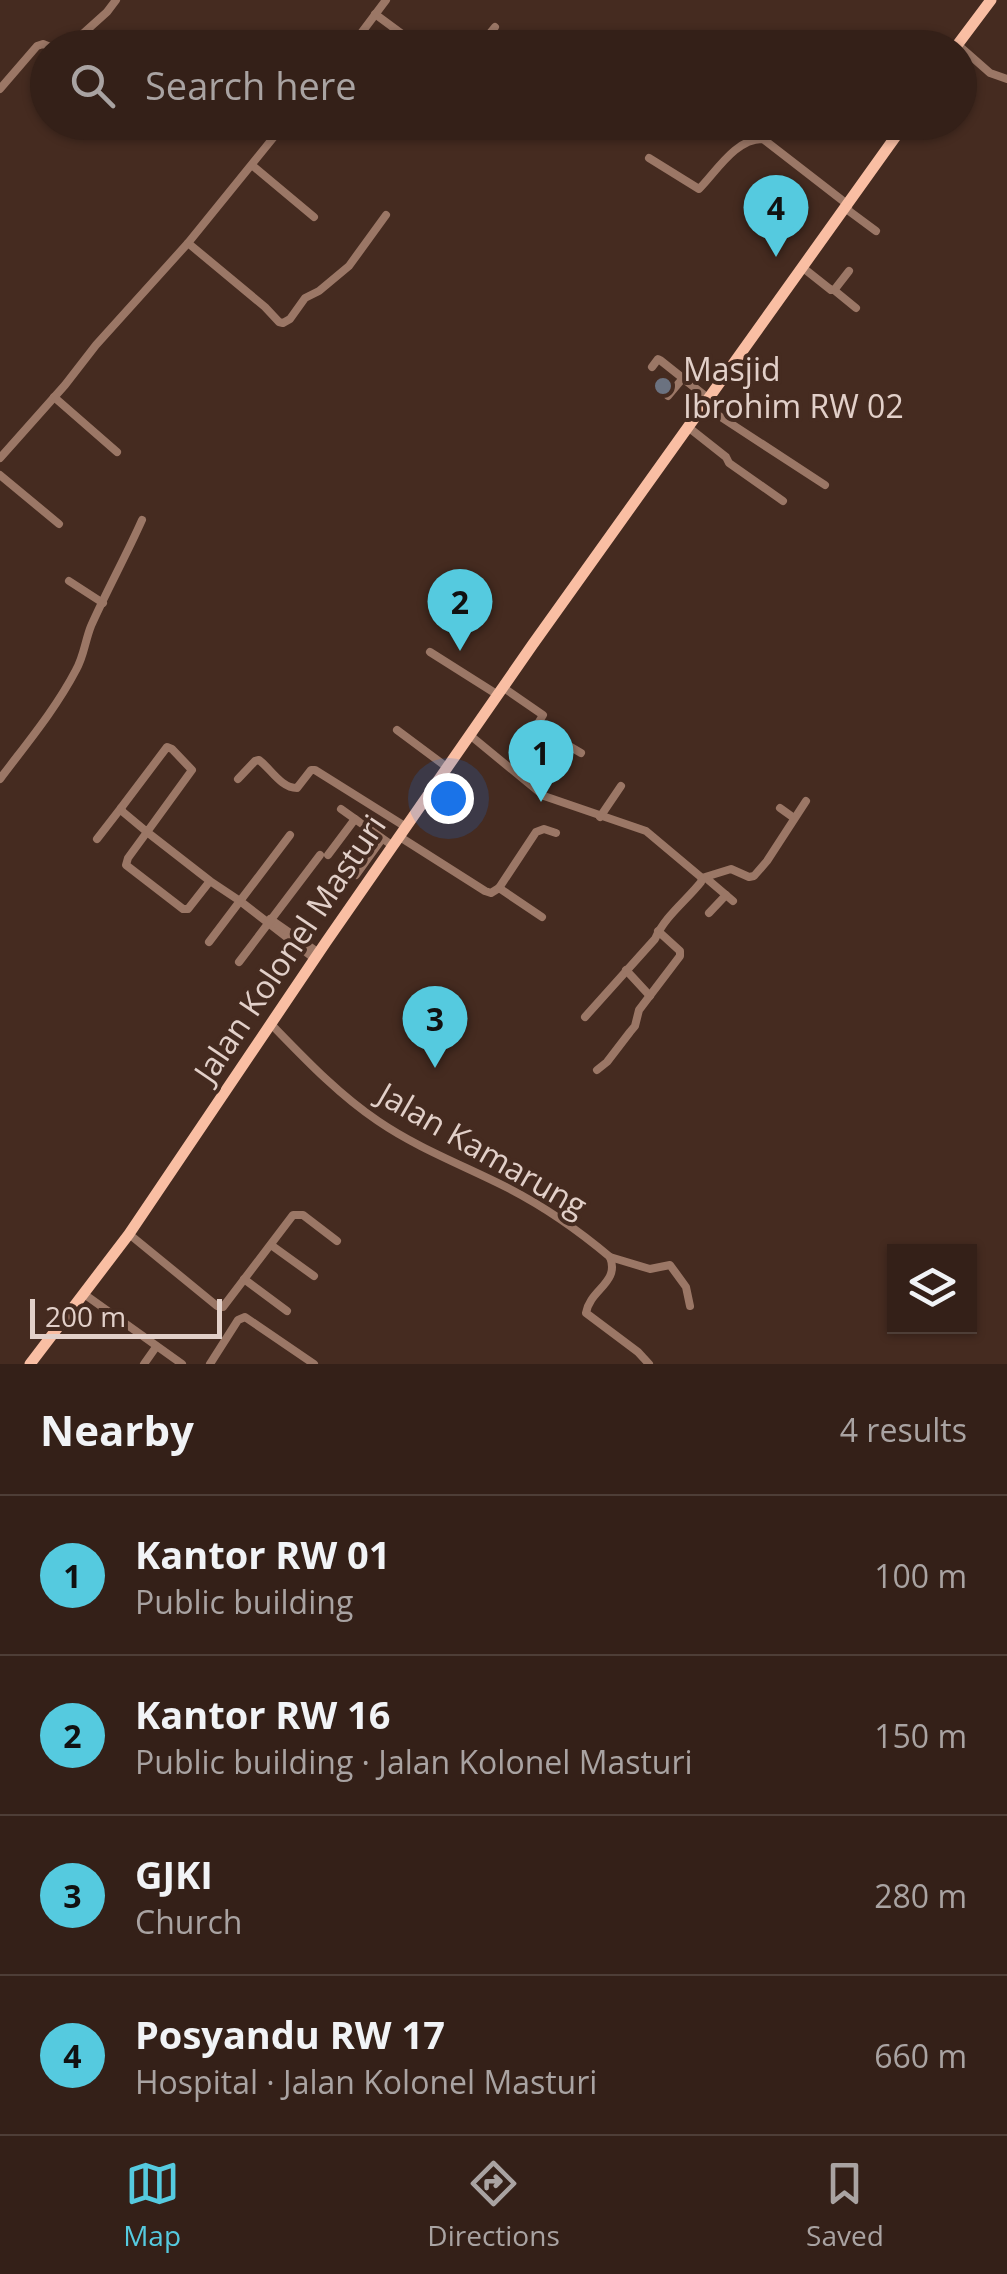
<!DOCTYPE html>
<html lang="en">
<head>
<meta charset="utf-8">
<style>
	:root { --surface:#342018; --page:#3f2d25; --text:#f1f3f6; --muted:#a9a3a2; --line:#4e3e37; --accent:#55cadf }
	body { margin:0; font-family:"Open Sans",sans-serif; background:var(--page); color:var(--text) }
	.controls { position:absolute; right:30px; bottom:30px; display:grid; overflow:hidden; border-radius:0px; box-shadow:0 2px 8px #0004 }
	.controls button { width:90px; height:90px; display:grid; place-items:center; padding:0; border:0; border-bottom:2px solid var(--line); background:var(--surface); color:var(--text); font:50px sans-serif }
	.scale { position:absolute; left:30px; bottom:25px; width:192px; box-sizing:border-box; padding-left:10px; border:5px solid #e2d0c9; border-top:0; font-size:28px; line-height:35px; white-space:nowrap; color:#e2d0c9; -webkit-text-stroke:8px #452b20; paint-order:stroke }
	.you { position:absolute; left:448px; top:798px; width:35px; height:35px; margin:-25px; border:8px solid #fff; border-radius:50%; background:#1a73e8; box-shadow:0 0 0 15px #1a73e833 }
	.badge { display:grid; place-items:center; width:65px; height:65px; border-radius:50%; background:var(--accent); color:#111; font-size:32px; font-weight:700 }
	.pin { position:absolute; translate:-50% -82px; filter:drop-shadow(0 2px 5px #0008) }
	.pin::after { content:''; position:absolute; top:52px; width:35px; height:30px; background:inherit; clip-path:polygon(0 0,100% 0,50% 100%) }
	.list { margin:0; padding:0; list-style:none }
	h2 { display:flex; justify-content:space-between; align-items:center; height:130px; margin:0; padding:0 40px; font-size:42px }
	h2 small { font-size:32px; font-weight:400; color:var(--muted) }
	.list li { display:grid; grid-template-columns:65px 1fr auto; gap:30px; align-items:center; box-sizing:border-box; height:160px; padding:0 40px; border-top:2px solid var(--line) }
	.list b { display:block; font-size:38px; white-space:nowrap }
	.list p { margin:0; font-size:32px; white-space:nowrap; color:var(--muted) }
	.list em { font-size:32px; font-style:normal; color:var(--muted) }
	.icon { flex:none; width:55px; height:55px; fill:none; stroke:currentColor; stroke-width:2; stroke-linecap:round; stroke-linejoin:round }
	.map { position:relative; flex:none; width:1007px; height:1364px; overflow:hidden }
	.search { position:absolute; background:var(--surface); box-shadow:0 2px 8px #0004; left:30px; right:30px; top:30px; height:110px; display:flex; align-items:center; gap:25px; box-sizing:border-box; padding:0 35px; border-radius:55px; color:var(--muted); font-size:38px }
	.sheet { height:770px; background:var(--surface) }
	nav { display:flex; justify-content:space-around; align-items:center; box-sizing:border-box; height:140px; border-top:2px solid var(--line); background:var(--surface); font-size:28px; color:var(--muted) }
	nav a { display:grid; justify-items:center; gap:5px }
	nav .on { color:var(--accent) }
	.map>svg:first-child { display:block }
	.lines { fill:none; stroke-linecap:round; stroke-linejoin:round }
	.street { stroke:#9b7766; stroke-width:8 }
	.primary { stroke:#f9bea3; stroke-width:11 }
	.worship-dot { fill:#6b7280; stroke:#452b20; stroke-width:4 }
	.labels { text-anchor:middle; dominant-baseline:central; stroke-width:8; stroke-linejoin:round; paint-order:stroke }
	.poi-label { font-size:32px; fill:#e2d0c9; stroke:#452b20; text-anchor:start }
	.street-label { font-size:32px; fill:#e2d0c9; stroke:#452b20 }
</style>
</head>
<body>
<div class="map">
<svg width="1007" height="1364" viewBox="0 0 1007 1364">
	<rect width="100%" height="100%" fill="#452b20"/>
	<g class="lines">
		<g class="street">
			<polyline points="375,14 421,48"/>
			<polyline points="957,44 990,73 1007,79"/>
			<polyline points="67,48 107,12 116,0"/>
			<polyline points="350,48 386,0"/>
			<polyline points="478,48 495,27"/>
			<polyline points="0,89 37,46 43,44 53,48"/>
			<path d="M649,158L699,189C716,172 736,138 763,139L847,204L849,211L876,231"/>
			<polyline points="253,166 314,217"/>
			<polyline points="188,243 265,307 279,322 283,323 290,319 305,298 319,291 349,266 386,215"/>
			<polyline points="802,267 831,290 835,289 849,271"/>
			<polyline points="834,290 856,308"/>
			<polyline points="652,367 658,359 660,360 709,399"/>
			<polyline points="668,396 683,378"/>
			<polyline points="54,397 117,452"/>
			<polyline points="704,406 825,485"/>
			<polyline points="688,427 726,457 729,463 783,501"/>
			<polyline points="0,458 65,385 96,345 188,243 286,122"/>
			<polyline points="0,475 59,524"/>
			<polyline points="69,581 103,603"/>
			<polyline points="430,652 498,695"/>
			<polyline points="504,688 543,715 527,742"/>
			<polyline points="537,727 581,753"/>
			<polyline points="397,730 448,768"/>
			<polyline points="471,736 544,796 646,831 702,878"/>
			<polyline points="519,774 528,761"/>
			<path d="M0,779C27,743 55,710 76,670C84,656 85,641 91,626C107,590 126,556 142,520"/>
			<path d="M238,779L255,761L259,760C271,769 281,788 297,788L311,770H315L406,827"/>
			<polyline points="780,808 794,818"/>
			<polyline points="341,809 393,846"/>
			<polyline points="600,817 621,786"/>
			<polyline points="290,835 240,901 315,959"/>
			<polyline points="400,837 485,891 491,893 499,888 542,917"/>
			<polyline points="97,839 121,808"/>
			<polyline points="328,855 355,819"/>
			<polyline points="356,875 382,839"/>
			<polyline points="706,878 733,901"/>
			<polyline points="499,888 536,832 544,829 556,833"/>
			<polyline points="709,913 726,895"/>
			<polyline points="270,919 319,953"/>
			<polyline points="209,942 240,901 210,881 188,909 183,909 126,865 128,858 147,832 123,812 121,808 167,747 172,749 192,770 147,832 210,881"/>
			<polyline points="239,962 320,855"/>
			<polyline points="626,970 650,996"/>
			<path d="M585,1017L655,939C665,916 686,901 701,882L702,878L731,869L749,877L754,876L767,861L806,801"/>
			<path d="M271,1024C305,1059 338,1094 378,1121C419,1149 465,1166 508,1188C545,1207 578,1230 610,1257C620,1283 590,1289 586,1313L638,1352L649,1364"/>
			<polyline points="597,1070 607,1062 630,1032 635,1026 639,1010 680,956 680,951 658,931"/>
			<polyline points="129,1234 217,1306 223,1307 293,1215 303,1215 337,1241"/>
			<polyline points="271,1245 314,1276"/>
			<polyline points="610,1257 650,1269 670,1265 686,1287 690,1306"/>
			<polyline points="244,1279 287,1311"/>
			<polyline points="84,1294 182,1364"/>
			<polyline points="144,1364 156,1347"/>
			<polyline points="210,1364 238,1320 245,1317 314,1364"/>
		</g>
		<g class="primary">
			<polyline points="955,48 991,0"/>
			<polyline points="30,1364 129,1234 326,942 533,644 906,122"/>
		</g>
	</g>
	<circle class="worship-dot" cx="663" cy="386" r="10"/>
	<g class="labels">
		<g class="poi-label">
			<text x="683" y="368">Masjid<tspan x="683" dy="37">Ibrohim RW 02</tspan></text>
		</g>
		<g class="street-label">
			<text transform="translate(289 948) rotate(-56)">Jalan Kolonel Masturi</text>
			<text transform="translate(483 1149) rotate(30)">Jalan Kamarung</text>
		</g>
	</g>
</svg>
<div class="controls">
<button><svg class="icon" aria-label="layers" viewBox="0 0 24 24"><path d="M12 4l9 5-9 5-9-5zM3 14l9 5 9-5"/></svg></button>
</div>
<div class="scale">200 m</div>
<div class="you"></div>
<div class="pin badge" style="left:541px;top:802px">1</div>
<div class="pin badge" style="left:460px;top:651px">2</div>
<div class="pin badge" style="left:435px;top:1068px">3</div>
<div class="pin badge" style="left:776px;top:257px">4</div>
<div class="search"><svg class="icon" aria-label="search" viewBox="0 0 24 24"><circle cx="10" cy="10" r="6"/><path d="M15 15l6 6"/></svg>Search here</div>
</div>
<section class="sheet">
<h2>Nearby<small>4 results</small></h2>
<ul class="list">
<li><span class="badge">1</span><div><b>Kantor RW 01</b><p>Public building</p></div><em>100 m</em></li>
<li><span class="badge">2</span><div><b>Kantor RW 16</b><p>Public building · Jalan Kolonel Masturi</p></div><em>150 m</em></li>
<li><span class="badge">3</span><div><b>GJKI</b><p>Church</p></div><em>280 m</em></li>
<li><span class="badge">4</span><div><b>Posyandu RW 17</b><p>Hospital · Jalan Kolonel Masturi</p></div><em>660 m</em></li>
</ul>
</section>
<nav>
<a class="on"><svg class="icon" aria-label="map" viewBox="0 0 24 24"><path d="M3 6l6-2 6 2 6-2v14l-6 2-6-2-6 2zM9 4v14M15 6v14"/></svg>Map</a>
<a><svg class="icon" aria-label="directions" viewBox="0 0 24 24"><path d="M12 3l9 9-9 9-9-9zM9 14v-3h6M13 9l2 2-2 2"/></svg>Directions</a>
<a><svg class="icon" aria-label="saved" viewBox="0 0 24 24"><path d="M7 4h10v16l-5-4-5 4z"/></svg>Saved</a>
</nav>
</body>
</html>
